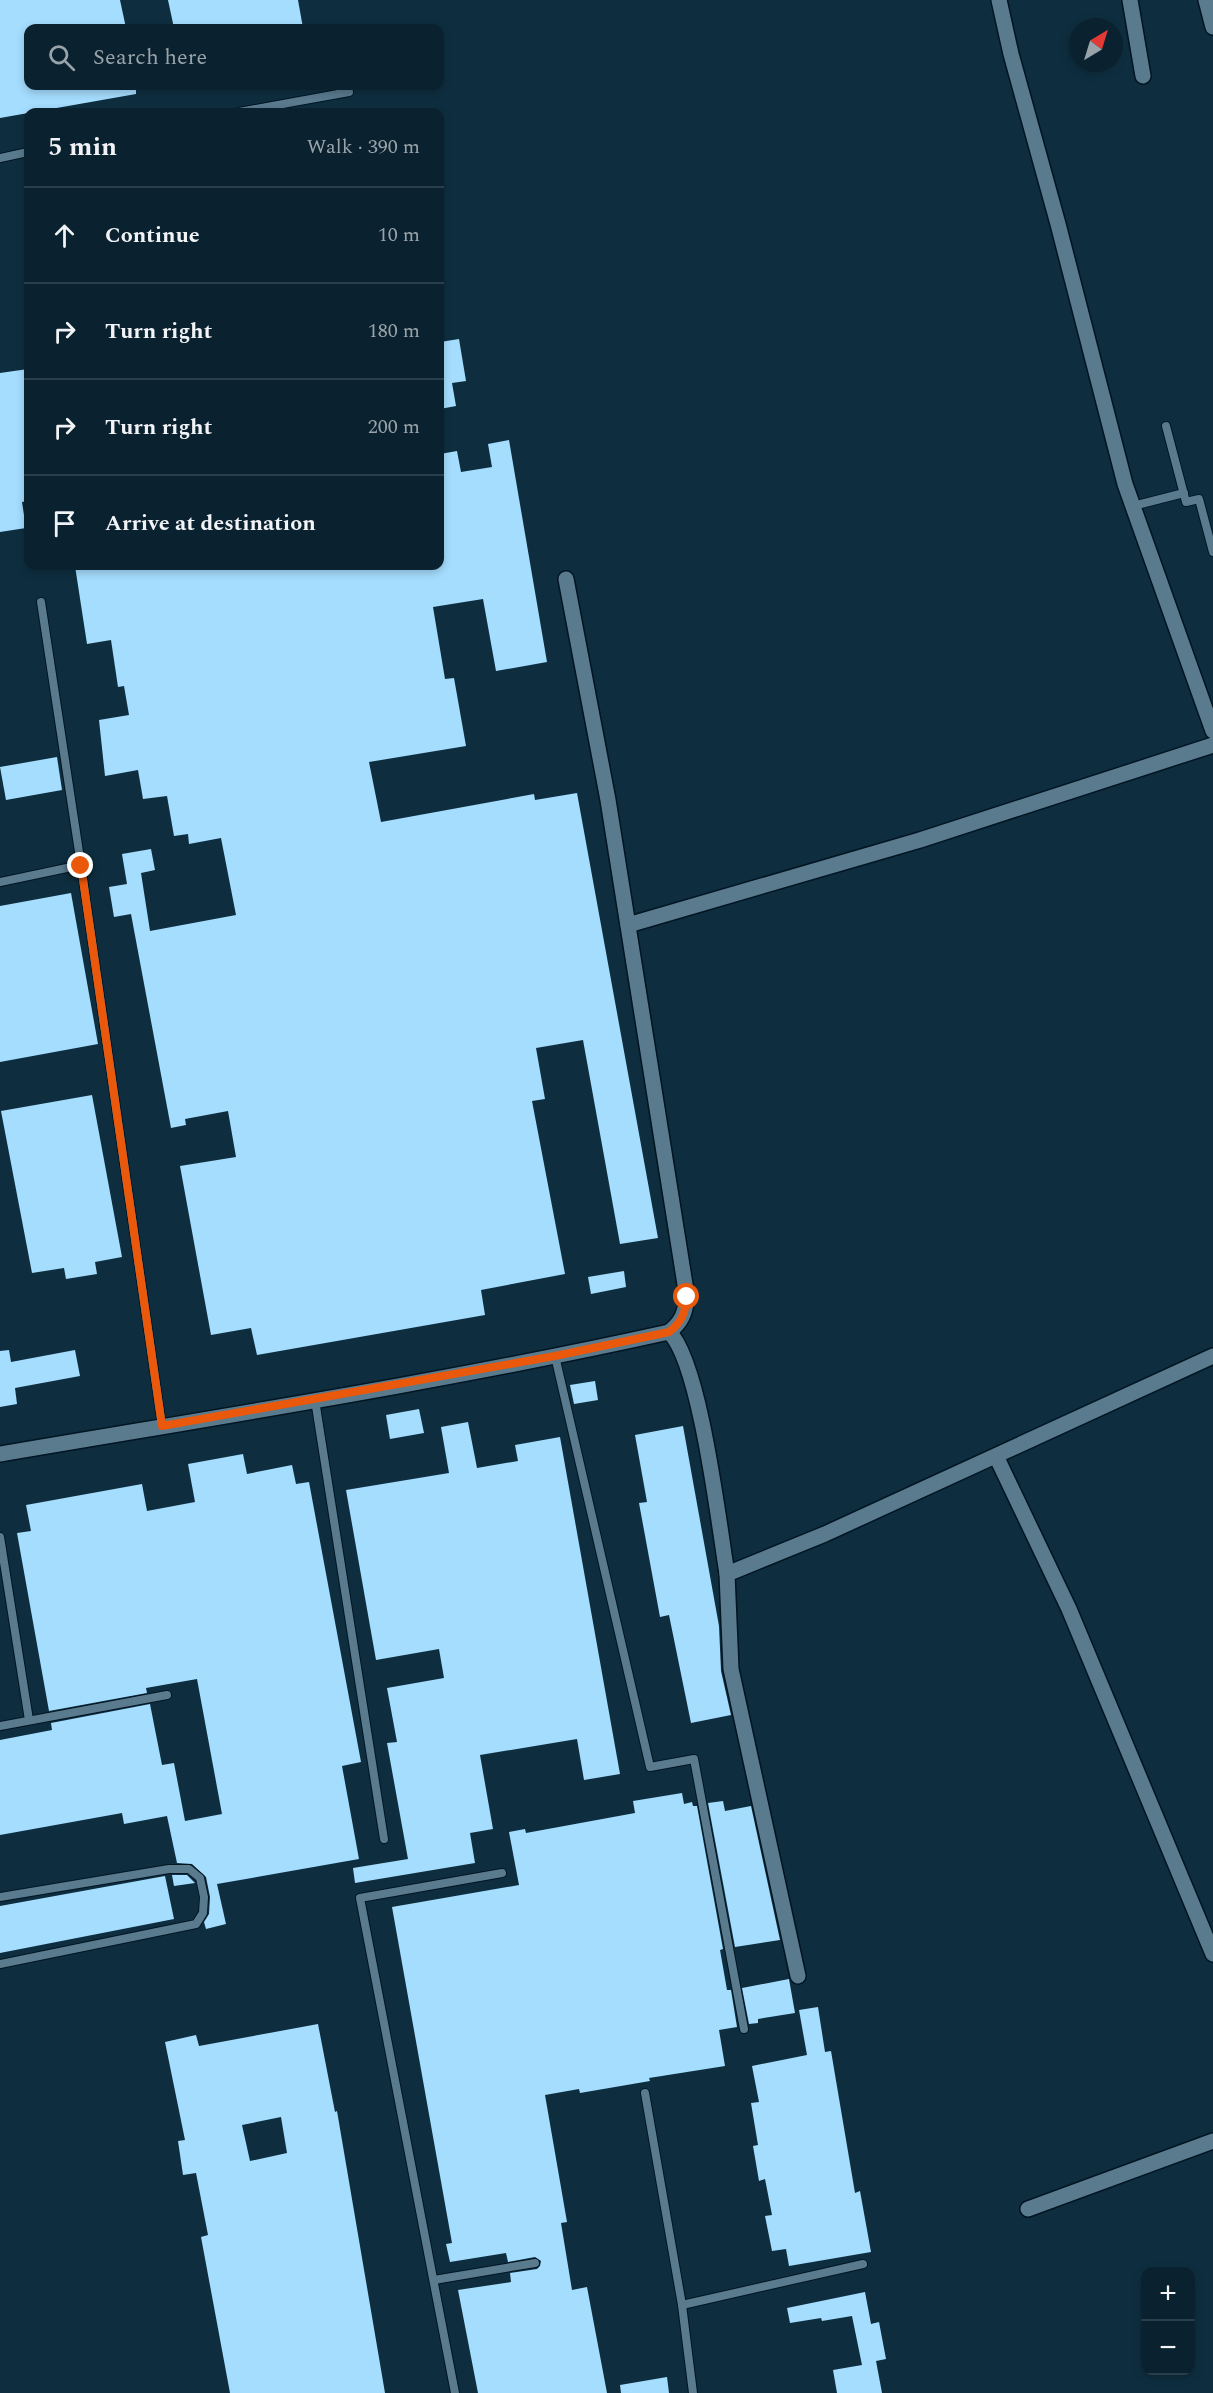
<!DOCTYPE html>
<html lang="en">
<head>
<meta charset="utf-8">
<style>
	:root { --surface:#0a222f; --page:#182f3b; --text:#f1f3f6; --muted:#99a4aa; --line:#2a3f4b }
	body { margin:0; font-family:Spectral,serif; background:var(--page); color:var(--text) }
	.controls { position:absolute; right:18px; bottom:18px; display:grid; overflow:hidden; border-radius:12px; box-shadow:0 3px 9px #0003 }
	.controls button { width:54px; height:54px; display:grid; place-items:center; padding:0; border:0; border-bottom:2px solid var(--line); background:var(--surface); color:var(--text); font:30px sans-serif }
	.compass { position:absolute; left:1069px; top:18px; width:54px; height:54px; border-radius:50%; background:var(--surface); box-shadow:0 3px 9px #0003; rotate:38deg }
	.stop { position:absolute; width:18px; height:18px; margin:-14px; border:4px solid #ea580c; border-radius:50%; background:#fff }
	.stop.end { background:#ea580c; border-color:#fff; box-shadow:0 2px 6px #0008 }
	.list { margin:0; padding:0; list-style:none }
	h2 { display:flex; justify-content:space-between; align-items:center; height:78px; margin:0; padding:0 24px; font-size:26px }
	h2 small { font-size:20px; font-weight:400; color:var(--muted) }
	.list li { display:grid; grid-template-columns:39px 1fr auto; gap:18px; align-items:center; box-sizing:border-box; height:96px; padding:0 24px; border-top:2px solid var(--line) }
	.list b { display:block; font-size:22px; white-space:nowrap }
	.list em { font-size:20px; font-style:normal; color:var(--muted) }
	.icon { flex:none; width:33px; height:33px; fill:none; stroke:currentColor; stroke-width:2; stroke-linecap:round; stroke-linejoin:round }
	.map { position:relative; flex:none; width:1213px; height:2393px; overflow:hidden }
	.search { position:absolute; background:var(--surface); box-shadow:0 3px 9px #0003; left:24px; top:24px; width:420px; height:66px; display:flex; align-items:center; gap:15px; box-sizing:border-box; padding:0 21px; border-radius:12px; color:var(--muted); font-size:22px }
	.panel { position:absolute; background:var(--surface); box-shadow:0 3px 9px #0003; left:24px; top:108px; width:420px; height:462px; border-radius:12px }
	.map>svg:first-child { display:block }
	.building { fill:#a5ddfe; fill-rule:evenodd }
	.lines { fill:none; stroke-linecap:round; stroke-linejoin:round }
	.service-casing { stroke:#011522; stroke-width:10 }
	.minor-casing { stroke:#011522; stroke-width:18 }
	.service { stroke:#5a7a8e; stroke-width:8 }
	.minor { stroke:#5a7a8e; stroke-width:15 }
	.route { stroke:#ea580c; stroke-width:8 }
</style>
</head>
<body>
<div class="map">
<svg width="1213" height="2393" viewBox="0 0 1213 2393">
	<rect width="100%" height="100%" fill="#0e2e3f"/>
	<g class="building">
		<polygon points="0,0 120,0 126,28 28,28 28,86 136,86 136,94 0,118"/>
		<polygon points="168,0 298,0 303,28 174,28"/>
		<polygon points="459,339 466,381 452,383 456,406 440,409 440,342"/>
		<polygon points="28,369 28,501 22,502 26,528 0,532 0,373"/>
		<polygon points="509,440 547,662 496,671 483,599 433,607 445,679 454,678 466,746 369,762 381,822 534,794 535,800 577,793 658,1238 620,1244 583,1040 536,1048 545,1099 532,1101 565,1274 481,1290 485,1315 257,1355 251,1328 211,1335 180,1166 236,1157 228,1111 185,1119 186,1125 171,1128 131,914 114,917 109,887 127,884 122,854 151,849 155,870 141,873 150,931 236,915 221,838 189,844 188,834 174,836 167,796 143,799 138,770 105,776 99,720 129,715 124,686 118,687 111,640 87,644 75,566 440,566 440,454 457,451 461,472 492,467 488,444"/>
		<polygon points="57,757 62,790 6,800 0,767"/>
		<polygon points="71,893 98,1044 0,1062 0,906"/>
		<polygon points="92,1095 122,1257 95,1262 97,1274 66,1279 64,1268 32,1273 1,1111"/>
		<polygon points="624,1271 626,1287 591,1294 588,1277"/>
		<polygon points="9,1350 11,1362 75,1350 80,1376 15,1388 17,1404 0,1407 0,1351"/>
		<polygon points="595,1381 598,1400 574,1404 570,1385"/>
		<polygon points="419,1409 424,1433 390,1439 386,1415"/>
		<polygon points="468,1422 477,1468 518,1461 515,1445 560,1437 620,1774 584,1780 577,1739 480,1755 493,1829 470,1833 475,1863 355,1883 353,1868 408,1859 387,1743 397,1742 387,1688 444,1678 439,1649 376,1660 346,1490 449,1473 441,1427"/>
		<polygon points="683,1426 719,1626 721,1671 731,1715 691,1723 669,1615 660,1617 639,1503 647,1502 635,1435"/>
		<polygon points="243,1454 247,1474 292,1465 296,1484 309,1482 361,1762 342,1766 359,1859 217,1884 226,1924 206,1929 204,1922 209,1914 210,1897 206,1877 192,1864 177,1863 167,1816 124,1824 122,1813 0,1835 0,1740 52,1730 51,1723 150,1704 162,1765 174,1763 185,1821 222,1814 197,1679 146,1688 147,1693 49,1711 17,1533 31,1531 26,1505 142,1484 147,1511 195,1502 188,1464"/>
		<polygon points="682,1793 684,1804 692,1802 693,1806 697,1806 723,1949 720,1950 727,1990 731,1990 737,2027 719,2030 725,2066 649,2078 650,2081 580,2093 579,2089 545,2095 567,2222 561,2223 572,2290 587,2287 607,2393 478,2393 458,2290 511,2282 510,2273 537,2269 540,2266 541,2261 535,2257 508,2262 506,2253 450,2262 446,2244 452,2243 392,1907 519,1885 509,1832 525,1829 526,1833 635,1813 633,1801"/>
		<polygon points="723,1801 725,1811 751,1806 780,1940 735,1947 708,1803"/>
		<polygon points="172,1875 187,1875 195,1883 174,1886"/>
		<polygon points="165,1876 174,1919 0,1953 0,1906"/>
		<polygon points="789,1979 795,2013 758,2019 758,2023 749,2024 742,1988"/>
		<polygon points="818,2007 825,2052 831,2051 855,2193 860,2191 871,2252 789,2266 786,2249 772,2251 765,2216 772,2215 765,2179 759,2181 753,2146 758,2145 751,2103 759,2102 752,2066 807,2055 799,2010"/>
		<path d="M318,2024L335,2112L337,2111L385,2393H230L201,2237L208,2235L196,2173L183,2175L178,2141L185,2140L165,2042L196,2035L199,2046ZM281,2117L287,2153L250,2161L242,2125Z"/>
		<polygon points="865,2292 871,2324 879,2322 886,2359 876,2361 882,2393 837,2393 833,2370 862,2365 852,2316 822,2321 821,2318 790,2323 787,2308"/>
		<polygon points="667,2377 669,2393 621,2393 620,2385"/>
	</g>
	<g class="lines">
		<g class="service-casing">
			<g id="service">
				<polyline points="239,112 349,92"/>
				<polyline points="0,158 28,152"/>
				<polyline points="1166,426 1186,502 1199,499 1213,552"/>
				<polyline points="1133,506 1184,493"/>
				<polyline points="41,602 81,865 162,1426"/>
				<polyline points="0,882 81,865"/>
				<polyline points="555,1356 650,1767 694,1759 744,2029"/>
				<polyline points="315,1400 384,1839"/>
				<polyline points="0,1537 29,1720"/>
				<polyline points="0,1726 167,1695"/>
				<polyline points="0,1897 169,1869 189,1869 200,1878 204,1897 203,1913 196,1924 0,1964"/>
				<polyline points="645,2093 682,2305 693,2393"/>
				<polyline points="434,2280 535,2263"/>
				<polyline points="682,2305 863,2264"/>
				<polyline points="455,2393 360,1898 502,1873"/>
			</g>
		</g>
		<g class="minor-casing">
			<g id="minor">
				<polyline points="999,0 1011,54 1058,224 1125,484 1213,731"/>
				<polyline points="1130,0 1143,76"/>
				<polyline points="1206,0 1213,27"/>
				<polyline points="628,925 920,840 1213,745"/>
				<path d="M669,1332C700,1361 719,1525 727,1574"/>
				<path d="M0,1454C223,1416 448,1381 669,1332C682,1322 685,1313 687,1297L608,800L566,579"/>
				<polyline points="996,1456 1069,1609 1213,1954"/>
				<polyline points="798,1976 731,1669 727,1574 825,1534 1213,1356"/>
				<polyline points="1028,2209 1213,2141"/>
			</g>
		</g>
		<use href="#service" class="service"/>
		<use href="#minor" class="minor"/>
	</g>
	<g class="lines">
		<path class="route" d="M81,866L162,1426L555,1356L669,1332C682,1322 685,1313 687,1297"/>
	</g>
</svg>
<div class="controls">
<button>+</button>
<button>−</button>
</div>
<svg class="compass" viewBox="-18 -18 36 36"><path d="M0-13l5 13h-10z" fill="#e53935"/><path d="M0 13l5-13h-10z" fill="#99a4aa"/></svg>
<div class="stop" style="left:687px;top:1297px"></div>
<div class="stop end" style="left:81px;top:866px"></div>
<div class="search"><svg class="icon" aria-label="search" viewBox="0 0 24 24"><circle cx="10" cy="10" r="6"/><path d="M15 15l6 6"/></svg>Search here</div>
<section class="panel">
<h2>5 min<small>Walk · 390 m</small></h2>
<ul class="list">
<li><svg class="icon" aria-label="ahead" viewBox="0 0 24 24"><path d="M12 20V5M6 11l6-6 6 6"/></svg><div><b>Continue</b></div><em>10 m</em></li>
<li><svg class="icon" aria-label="right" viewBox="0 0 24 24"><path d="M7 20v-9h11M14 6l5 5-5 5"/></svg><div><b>Turn right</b></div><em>180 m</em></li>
<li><svg class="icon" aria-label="right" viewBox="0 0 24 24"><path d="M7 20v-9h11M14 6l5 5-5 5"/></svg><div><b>Turn right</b></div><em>200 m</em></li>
<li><svg class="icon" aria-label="arrive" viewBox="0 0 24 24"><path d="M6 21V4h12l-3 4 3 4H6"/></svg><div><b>Arrive at destination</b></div></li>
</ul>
</section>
</div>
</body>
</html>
